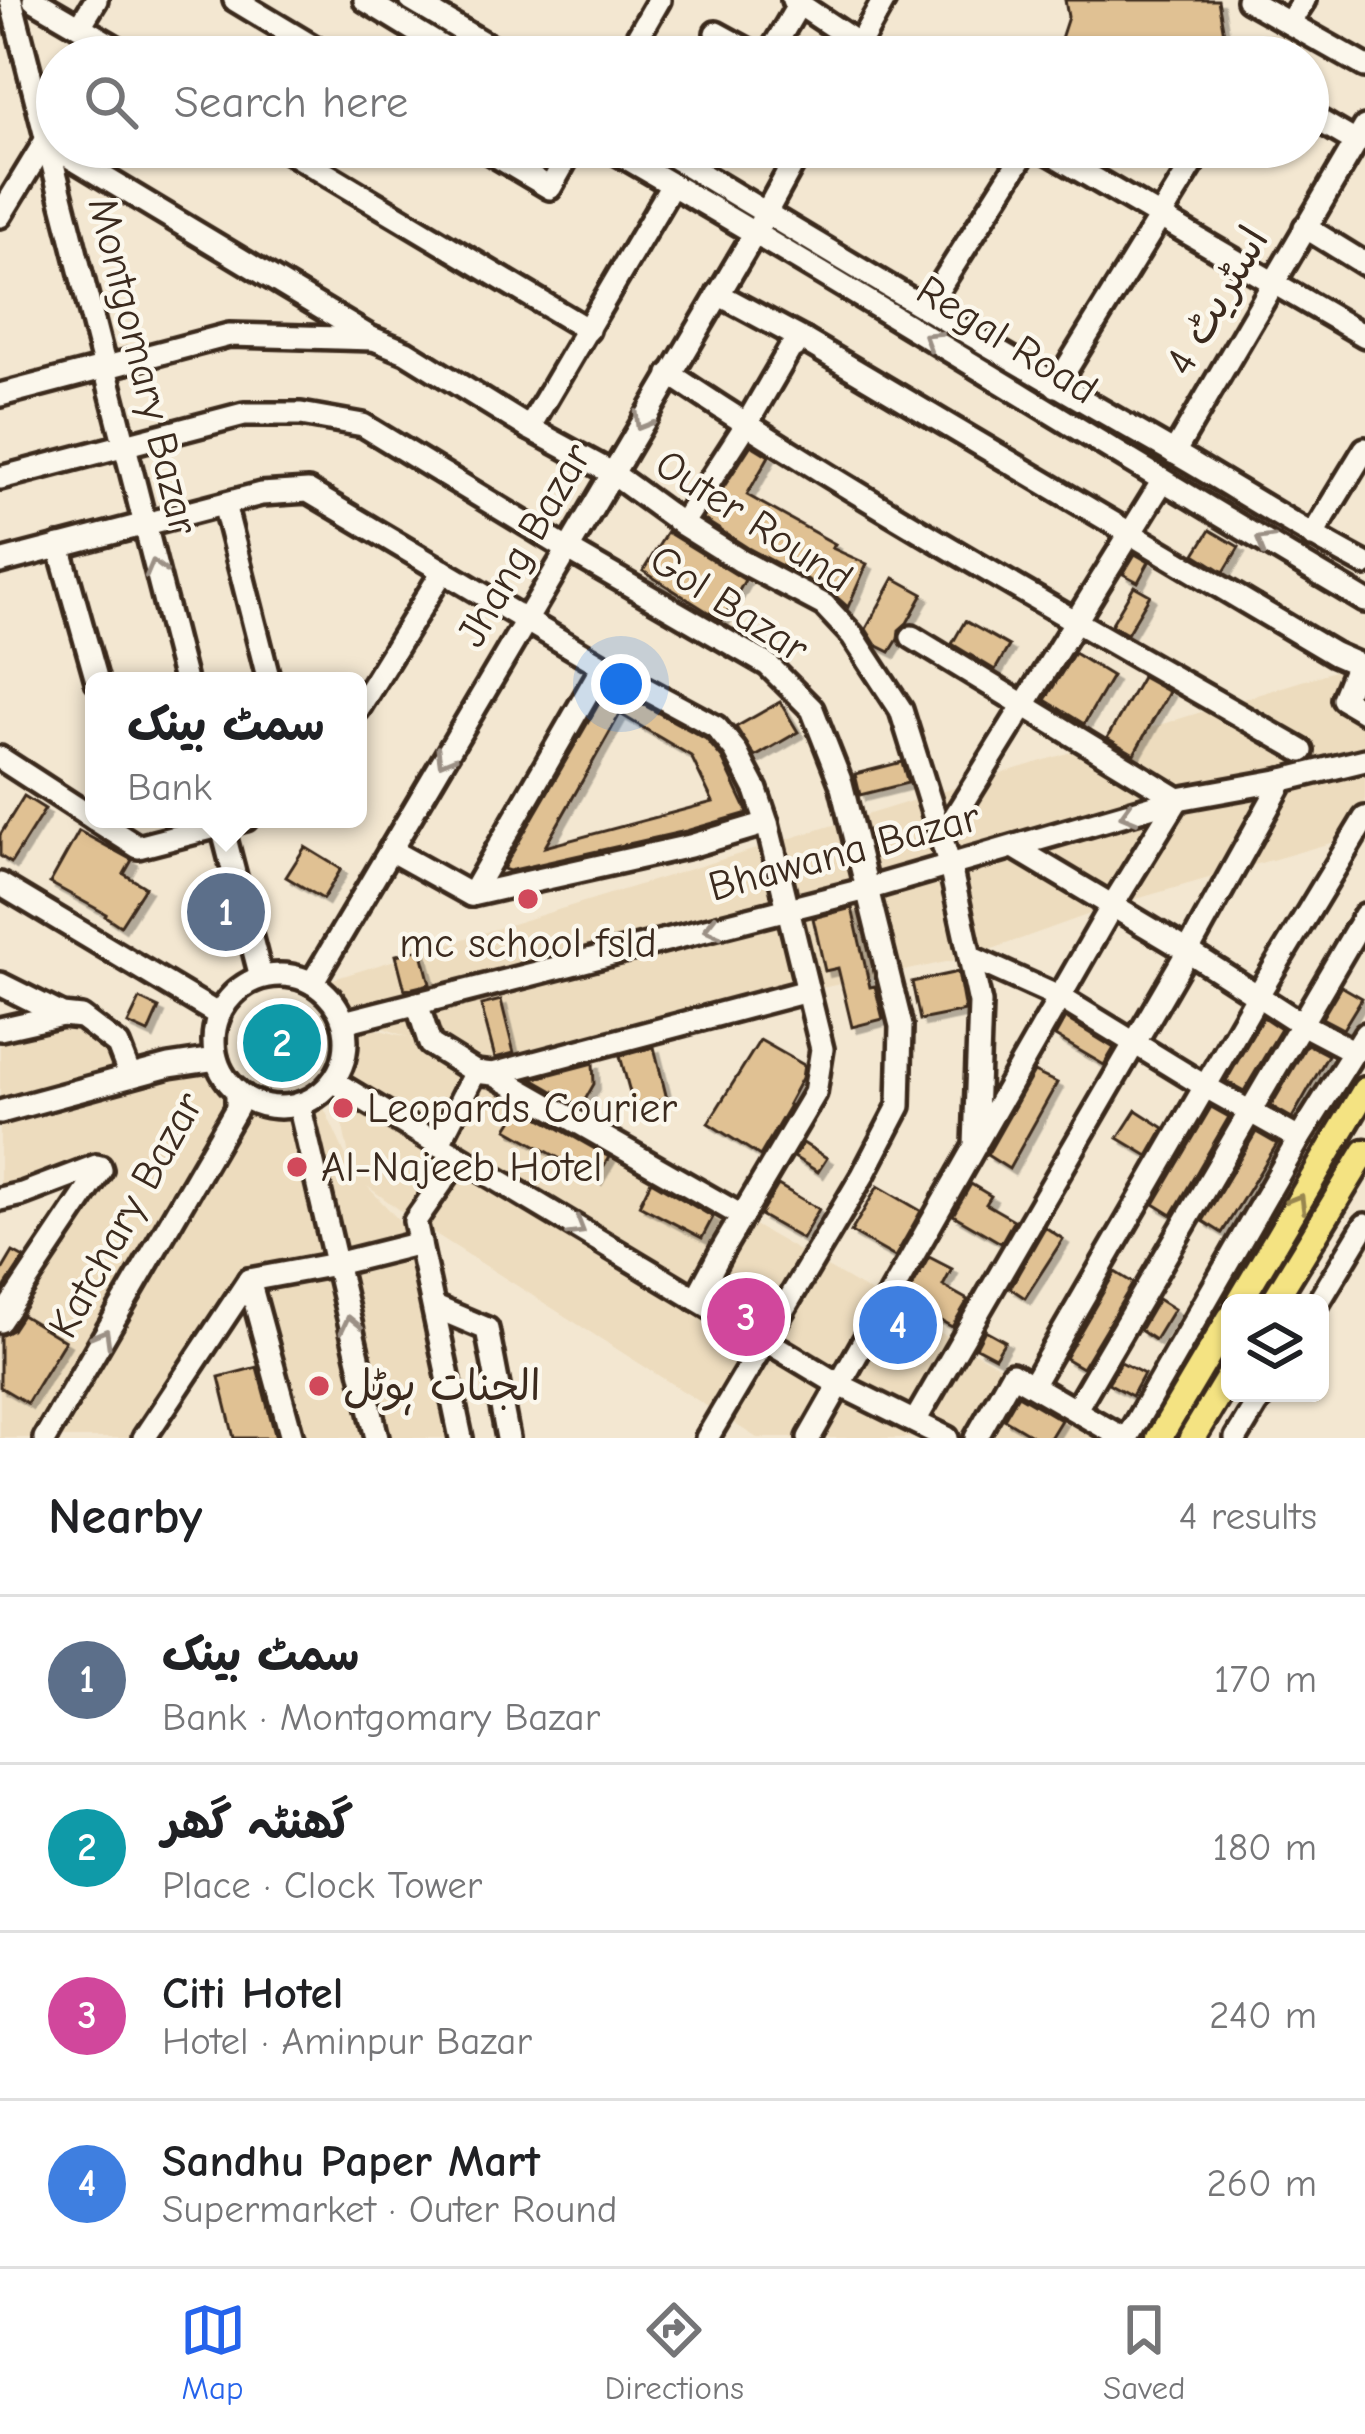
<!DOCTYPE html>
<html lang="en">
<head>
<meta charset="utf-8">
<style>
	:root { --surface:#fff; --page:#f2f2f2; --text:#202124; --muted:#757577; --line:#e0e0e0; --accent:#2563eb }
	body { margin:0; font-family:"Comic Neue","Playpen Sans Arabic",sans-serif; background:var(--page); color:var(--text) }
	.controls { position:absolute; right:36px; bottom:36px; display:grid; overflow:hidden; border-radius:18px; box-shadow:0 3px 9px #0004 }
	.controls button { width:108px; height:108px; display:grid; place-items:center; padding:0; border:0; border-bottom:3px solid var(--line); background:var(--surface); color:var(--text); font:60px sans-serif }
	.you { position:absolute; left:621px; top:684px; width:42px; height:42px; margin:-30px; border:9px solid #fff; border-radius:50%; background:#1a73e8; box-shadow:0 0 0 18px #1a73e833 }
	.badge { display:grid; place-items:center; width:78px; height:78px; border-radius:50%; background:var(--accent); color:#fff; font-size:39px; font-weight:700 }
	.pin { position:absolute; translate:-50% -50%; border:6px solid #fff; box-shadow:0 3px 12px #0006 }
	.popup { position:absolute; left:85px; top:672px; width:282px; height:156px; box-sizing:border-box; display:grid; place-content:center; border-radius:18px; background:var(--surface); filter:drop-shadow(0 3px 9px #0005); font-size:39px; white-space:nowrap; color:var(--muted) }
	.popup b { font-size:45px; color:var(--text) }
	.popup::after { content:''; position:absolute; left:50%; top:100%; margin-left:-24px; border:24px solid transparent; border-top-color:var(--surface) }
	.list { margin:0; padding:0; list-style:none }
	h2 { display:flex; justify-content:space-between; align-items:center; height:156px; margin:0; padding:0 48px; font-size:51px }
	h2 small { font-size:39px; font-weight:400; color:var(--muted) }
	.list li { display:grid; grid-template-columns:78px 1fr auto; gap:36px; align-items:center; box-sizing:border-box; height:168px; padding:0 48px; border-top:3px solid var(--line) }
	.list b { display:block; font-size:45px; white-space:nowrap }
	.list p { margin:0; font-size:39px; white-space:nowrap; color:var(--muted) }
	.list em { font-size:39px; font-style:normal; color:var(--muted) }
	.icon { flex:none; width:66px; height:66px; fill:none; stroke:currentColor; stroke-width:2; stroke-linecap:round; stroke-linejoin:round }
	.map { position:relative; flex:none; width:1365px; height:1438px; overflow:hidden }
	.search { position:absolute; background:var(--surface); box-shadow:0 3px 9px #0004; left:36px; right:36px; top:36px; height:132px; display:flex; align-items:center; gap:30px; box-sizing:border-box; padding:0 42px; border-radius:66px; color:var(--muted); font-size:45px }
	.sheet { height:828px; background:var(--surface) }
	nav { display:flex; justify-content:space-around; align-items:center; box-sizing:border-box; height:168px; border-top:3px solid var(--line); background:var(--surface); font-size:33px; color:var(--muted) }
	nav a { display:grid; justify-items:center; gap:6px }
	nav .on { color:var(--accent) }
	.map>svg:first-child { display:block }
	.built { fill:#eddcbe }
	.building { fill:#e0c193; stroke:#3b2a1e; stroke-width:3; fill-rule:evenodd; filter:url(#shadow) }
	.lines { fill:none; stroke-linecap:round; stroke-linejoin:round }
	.minor-casing { stroke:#3b2a1e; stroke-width:30 }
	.major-casing { stroke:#3b2a1e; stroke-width:33 }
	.minor { stroke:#fbf7ec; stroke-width:21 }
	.major { stroke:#f4e382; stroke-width:24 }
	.oneway { stroke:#9b9085 }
	.oneway2 { stroke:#988650 }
	.poi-dot { fill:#d1495b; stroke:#fbf7ec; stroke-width:4.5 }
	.labels { text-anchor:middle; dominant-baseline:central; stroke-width:9; stroke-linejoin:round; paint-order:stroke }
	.street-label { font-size:42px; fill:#3b2a1e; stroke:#fbf7ec }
	.poi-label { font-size:42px; fill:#3b2a1e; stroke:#fbf7ec; text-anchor:start }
</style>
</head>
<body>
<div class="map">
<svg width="1365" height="1438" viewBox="0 0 1365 1438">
	<defs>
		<filter id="shadow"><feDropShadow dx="5.5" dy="5.5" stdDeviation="0" flood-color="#0004"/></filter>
	</defs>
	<rect width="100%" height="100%" fill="#f3e7d1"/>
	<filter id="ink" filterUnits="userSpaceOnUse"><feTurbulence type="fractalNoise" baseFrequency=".00833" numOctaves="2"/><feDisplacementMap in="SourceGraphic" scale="24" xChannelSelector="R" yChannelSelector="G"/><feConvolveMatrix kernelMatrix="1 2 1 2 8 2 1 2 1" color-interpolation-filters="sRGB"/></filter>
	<g filter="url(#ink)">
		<polygon class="built" points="1357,664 1365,666 1365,833 1112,906 970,957 807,991 493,1074 1123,1438 757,1438 415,1221 367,1186 420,1243 461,1438 288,1438 251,1289 146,1438 0,1438 0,1326 100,1171 0,1195 0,1031 61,1016 116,1045 129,1078 214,1063 225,1083 277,1107 318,1095 352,1169 333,1081 343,1063 351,1023 408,1037 345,1014 326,992 330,980"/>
		<g class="building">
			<polygon points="1065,0 1218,0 1224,34 1212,57 1055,57 1068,17"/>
			<polygon points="751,445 769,456 747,495 835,544 832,548 867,564 848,607 831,592 748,548 703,519"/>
			<polygon points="1210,530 1239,547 1224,572 1195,554"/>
			<polygon points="667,532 745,580 722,621 643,571"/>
			<polygon points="1135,554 1149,562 1138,582 1123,574"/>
			<polygon points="894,578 923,594 907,623 899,630 898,639 890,652 876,645 866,629"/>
			<polygon points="1134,586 1150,595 1127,634 1111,625"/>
			<polygon points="965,621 1009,646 995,670 952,644"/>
			<polygon points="1074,653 1112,676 1084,724 1045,700"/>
			<polygon points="1142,677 1169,692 1134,754 1107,738"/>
			<path d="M609,686L706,739L722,758L748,813L686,831L509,871L503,869ZM620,714L691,756L713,802L545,847Z"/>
			<polygon points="780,702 798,732 755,757 736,727"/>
			<polygon points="902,762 908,783 860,795 855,774"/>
			<polygon points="24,796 45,809 11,863 0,856 0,835"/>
			<polygon points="79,831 132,860 124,874 145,887 120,926 105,916 106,914 50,883"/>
			<polygon points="305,847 341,869 323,899 286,877"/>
			<polygon points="852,908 870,987 875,986 883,1019 852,1027 838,968 825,971 813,918"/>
			<polygon points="421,949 430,984 405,990 396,955"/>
			<polygon points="958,972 965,1011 920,1020 912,982"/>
			<polygon points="1341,986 1362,998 1343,1029 1322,1018"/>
			<polygon points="140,999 159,1008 148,1033 128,1024"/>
			<polygon points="501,1000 514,1053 495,1058 481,1005"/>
			<polygon points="1263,1017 1281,1029 1244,1091 1226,1081"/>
			<polygon points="1065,1018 1114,1048 1104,1065 1055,1036"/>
			<polygon points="760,1040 804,1065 802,1078 788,1104 790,1105 760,1156 708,1123"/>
			<polygon points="1307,1044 1328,1055 1292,1118 1271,1106"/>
			<polygon points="654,1047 667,1099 634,1107 620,1056"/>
			<polygon points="593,1063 594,1084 581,1107 532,1079"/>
			<polygon points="1034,1072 1057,1083 1009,1169 987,1155"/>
			<polygon points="521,1107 609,1157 596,1179 507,1129"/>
			<polygon points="1211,1107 1229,1117 1172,1215 1154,1204"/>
			<polygon points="1136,1110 1164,1128 1148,1156 1118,1138"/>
			<polygon points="1256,1132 1277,1144 1222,1233 1203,1221"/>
			<polygon points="803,1143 827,1158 818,1172 794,1157"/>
			<polygon points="651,1181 713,1217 702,1238 639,1205"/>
			<polygon points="971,1184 991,1196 986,1204 1014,1220 1001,1243 953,1215"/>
			<polygon points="778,1185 819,1209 802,1239 760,1215"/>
			<polygon points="878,1186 921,1211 895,1257 851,1232"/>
			<polygon points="1045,1227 1063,1239 1025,1298 1010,1288"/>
			<polygon points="13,1252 24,1258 0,1294 0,1274"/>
			<polygon points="929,1257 952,1269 943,1286 968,1300 952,1327 905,1300"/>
			<polygon points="1115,1272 1133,1283 1082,1368 1065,1358"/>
			<polygon points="1158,1299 1174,1309 1155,1340 1140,1330"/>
			<polygon points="22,1315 65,1341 27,1403 0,1387 0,1336 12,1330"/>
			<polygon points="985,1330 1005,1341 995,1357 976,1347"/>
			<polygon points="1121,1362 1144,1374 1132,1396 1108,1383"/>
			<polygon points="257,1367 276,1438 234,1438 219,1377"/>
			<polygon points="1018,1395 1061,1420 1050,1438 1036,1438 1004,1419"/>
		</g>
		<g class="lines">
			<g class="minor-casing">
				<g id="minor">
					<polyline points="11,0 185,681"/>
					<polyline points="34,0 132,57"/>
					<polyline points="235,0 330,57"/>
					<polyline points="365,0 458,57"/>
					<polyline points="411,0 507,57"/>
					<polyline points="793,0 859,44"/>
					<polyline points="1248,0 1365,66"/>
					<polyline points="1289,23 1304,0"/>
					<polyline points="80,26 96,0"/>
					<polyline points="716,33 760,57"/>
					<polyline points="626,57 659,0"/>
					<polyline points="768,57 799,4"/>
					<polyline points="852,57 884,0"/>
					<polyline points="1308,114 1356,142"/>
					<polyline points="281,147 588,330"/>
					<polyline points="481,147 550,188 573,147"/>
					<path d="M607,147C863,294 1111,452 1365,601"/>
					<path d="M657,147C826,250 996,351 1168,449C1234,487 1298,529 1365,564"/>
					<polyline points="1040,147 1365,336"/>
					<polyline points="0,216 45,142 373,339"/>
					<polyline points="1305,227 1365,264"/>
					<polyline points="718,294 804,340 1334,654 1357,664 1343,699 1365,712"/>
					<polyline points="927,307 1028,147"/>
					<path d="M670,374C874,510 1090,629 1302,751"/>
					<polyline points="1056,386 1203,147"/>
					<polyline points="0,395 229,335 374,339 406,352 529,428 612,473 682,524 741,561 824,605 852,635 901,710 950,866 980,1003 975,1146 809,1438"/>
					<polyline points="529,428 672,185"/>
					<polyline points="1174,453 1365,127"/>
					<polyline points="0,478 244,414 301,414 363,425 567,549 768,665 812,709 841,783 901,1026 899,1106 863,1175 707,1438"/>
					<polyline points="224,504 269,681"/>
					<polyline points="682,524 746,425 790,349 804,340"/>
					<polyline points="1312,536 1365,449"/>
					<polyline points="59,546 97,681"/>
					<polyline points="0,562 261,494 308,491 603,666 716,727 735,750 756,790 767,823 822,1049 815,1093 722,1250 696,1299"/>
					<polyline points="912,637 1178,799 1112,906 978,1140"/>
					<polyline points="358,709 443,571"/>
					<polyline points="0,758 94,819"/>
					<polyline points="94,819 138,847 246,819"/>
					<polyline points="220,819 261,977"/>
					<polyline points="941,839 1162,482"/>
					<polyline points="1014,847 1188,951 1300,1023 1355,1052"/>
					<polyline points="390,850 471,895 690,846 767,823"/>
					<polyline points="0,884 219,1015"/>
					<polyline points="471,895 603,666"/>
					<polyline points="970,957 1061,998 1206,1087 1299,1139"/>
					<circle cx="280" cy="1041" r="66"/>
					<polyline points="312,983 756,231 802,147"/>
					<polyline points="0,984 62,1015 81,1017 118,1045 130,1076"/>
					<polyline points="417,1003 430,1044 475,1072 493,1074 742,1216"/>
					<polyline points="344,1022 867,889 1178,799 1283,780 1365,760"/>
					<polyline points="0,1029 62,1015"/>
					<polyline points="493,1074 807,991"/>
					<polyline points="333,1081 838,1384 947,1438"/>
					<polyline points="299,1104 377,1438"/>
					<polyline points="0,1112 169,1066 216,1059"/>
					<polyline points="438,1145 475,1072"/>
					<polyline points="459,1158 415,1221 461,1438"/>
					<polyline points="0,1199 22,1194 96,1166 100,1167 101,1170 0,1321"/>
					<polyline points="249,1280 292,1438"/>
					<polyline points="1318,1303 1365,1225"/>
					<polyline points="435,1307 487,1329 508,1438"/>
					<polyline points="1033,1384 1258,995 1365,818"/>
					<polyline points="1076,1409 1365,915"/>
					<polyline points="915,1421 1188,951 1283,780"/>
					<polyline points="45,1438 237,1108 237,1091"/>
					<polyline points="144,1438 249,1280 336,1264 420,1243"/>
					<polyline points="976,1438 1012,1374 1123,1438"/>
					<polyline points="1127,1438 1299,1139 1365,1034"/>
					<polyline points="1236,1438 1263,1393"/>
				</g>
			</g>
			<g class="major-casing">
				<g id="major">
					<polyline points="1239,1303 1365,1090"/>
					<polyline points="1273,1303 1365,1152"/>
					<polyline points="1159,1438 1230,1318"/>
					<polyline points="1192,1438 1230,1375"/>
				</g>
			</g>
			<use href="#minor" class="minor"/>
			<use href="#major" class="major"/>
		</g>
		<defs><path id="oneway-chevron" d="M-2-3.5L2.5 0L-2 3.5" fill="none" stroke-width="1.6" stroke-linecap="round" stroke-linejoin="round" transform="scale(3)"/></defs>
		<g class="oneway">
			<use href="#oneway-chevron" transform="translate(931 339) rotate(-148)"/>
			<use href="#oneway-chevron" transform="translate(642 422) rotate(121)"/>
			<use href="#oneway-chevron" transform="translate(1264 542) rotate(-150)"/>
			<use href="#oneway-chevron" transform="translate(155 568) rotate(-105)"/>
			<use href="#oneway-chevron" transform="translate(444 758) rotate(120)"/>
			<use href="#oneway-chevron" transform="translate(1128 814) rotate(164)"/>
			<use href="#oneway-chevron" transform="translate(712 928) rotate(166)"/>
			<use href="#oneway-chevron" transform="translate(577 1228) rotate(31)"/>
			<use href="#oneway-chevron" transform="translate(350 1324) rotate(-103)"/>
			<use href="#oneway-chevron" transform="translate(103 1337) rotate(-60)"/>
		</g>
		<use class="oneway2" href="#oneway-chevron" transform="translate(1298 1202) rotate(-59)"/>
	</g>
	<g class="poi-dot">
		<circle cx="528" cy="899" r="12"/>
		<circle cx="343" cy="1108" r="12"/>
		<circle cx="297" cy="1167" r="12"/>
		<circle cx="319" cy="1386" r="12"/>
	</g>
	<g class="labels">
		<g class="street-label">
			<text transform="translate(1217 301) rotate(-60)">اسٹریٹ 4</text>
			<text transform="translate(1007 340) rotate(32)">Regal Road</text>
			<text transform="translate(143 366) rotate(76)">Montgomary Bazar</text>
			<text transform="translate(754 521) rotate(33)">Outer Round</text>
			<text transform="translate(524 545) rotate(-60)">Jhang Bazar</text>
			<text transform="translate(729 604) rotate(33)">Gol Bazar</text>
			<text transform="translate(844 852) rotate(-15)">Bhawana Bazar</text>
			<text transform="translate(126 1215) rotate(-61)">Katchary Bazar</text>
		</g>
		<g class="poi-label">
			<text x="528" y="943" text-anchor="middle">mc school fsld</text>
			<text x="367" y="1108">Leopards Courier</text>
			<text x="321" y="1167">Al-Najeeb Hotel</text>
			<text x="343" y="1386">الجنات ہوٹل</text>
		</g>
	</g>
</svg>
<div class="controls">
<button><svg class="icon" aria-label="layers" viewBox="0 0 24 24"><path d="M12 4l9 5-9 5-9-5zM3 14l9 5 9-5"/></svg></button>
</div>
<div class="you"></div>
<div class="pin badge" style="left:226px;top:912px;background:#5c6f8a">1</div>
<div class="popup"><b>سمٹ بینک</b>Bank</div>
<div class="pin badge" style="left:282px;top:1043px;background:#0f9aa8">2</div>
<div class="pin badge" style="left:746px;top:1317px;background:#d1479c">3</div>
<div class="pin badge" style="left:898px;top:1325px;background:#3f7fe0">4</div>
<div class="search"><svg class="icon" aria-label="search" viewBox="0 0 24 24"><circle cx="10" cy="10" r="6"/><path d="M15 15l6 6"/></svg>Search here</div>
</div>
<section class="sheet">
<h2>Nearby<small>4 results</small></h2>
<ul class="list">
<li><span class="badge" style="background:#5c6f8a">1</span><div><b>سمٹ بینک</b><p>Bank · Montgomary Bazar</p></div><em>170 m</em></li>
<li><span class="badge" style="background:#0f9aa8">2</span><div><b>گھنٹہ گھر</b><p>Place · Clock Tower</p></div><em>180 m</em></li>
<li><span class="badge" style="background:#d1479c">3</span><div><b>Citi Hotel</b><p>Hotel · Aminpur Bazar</p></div><em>240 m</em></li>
<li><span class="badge" style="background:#3f7fe0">4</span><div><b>Sandhu Paper Mart</b><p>Supermarket · Outer Round</p></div><em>260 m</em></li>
</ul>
</section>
<nav>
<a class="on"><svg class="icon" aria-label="map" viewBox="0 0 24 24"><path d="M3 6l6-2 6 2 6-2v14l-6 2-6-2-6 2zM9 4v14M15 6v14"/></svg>Map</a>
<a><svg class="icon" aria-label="directions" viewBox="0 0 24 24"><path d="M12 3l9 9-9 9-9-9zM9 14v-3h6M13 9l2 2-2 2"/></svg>Directions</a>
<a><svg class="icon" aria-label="saved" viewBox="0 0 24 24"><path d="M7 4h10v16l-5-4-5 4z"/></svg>Saved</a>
</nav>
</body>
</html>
